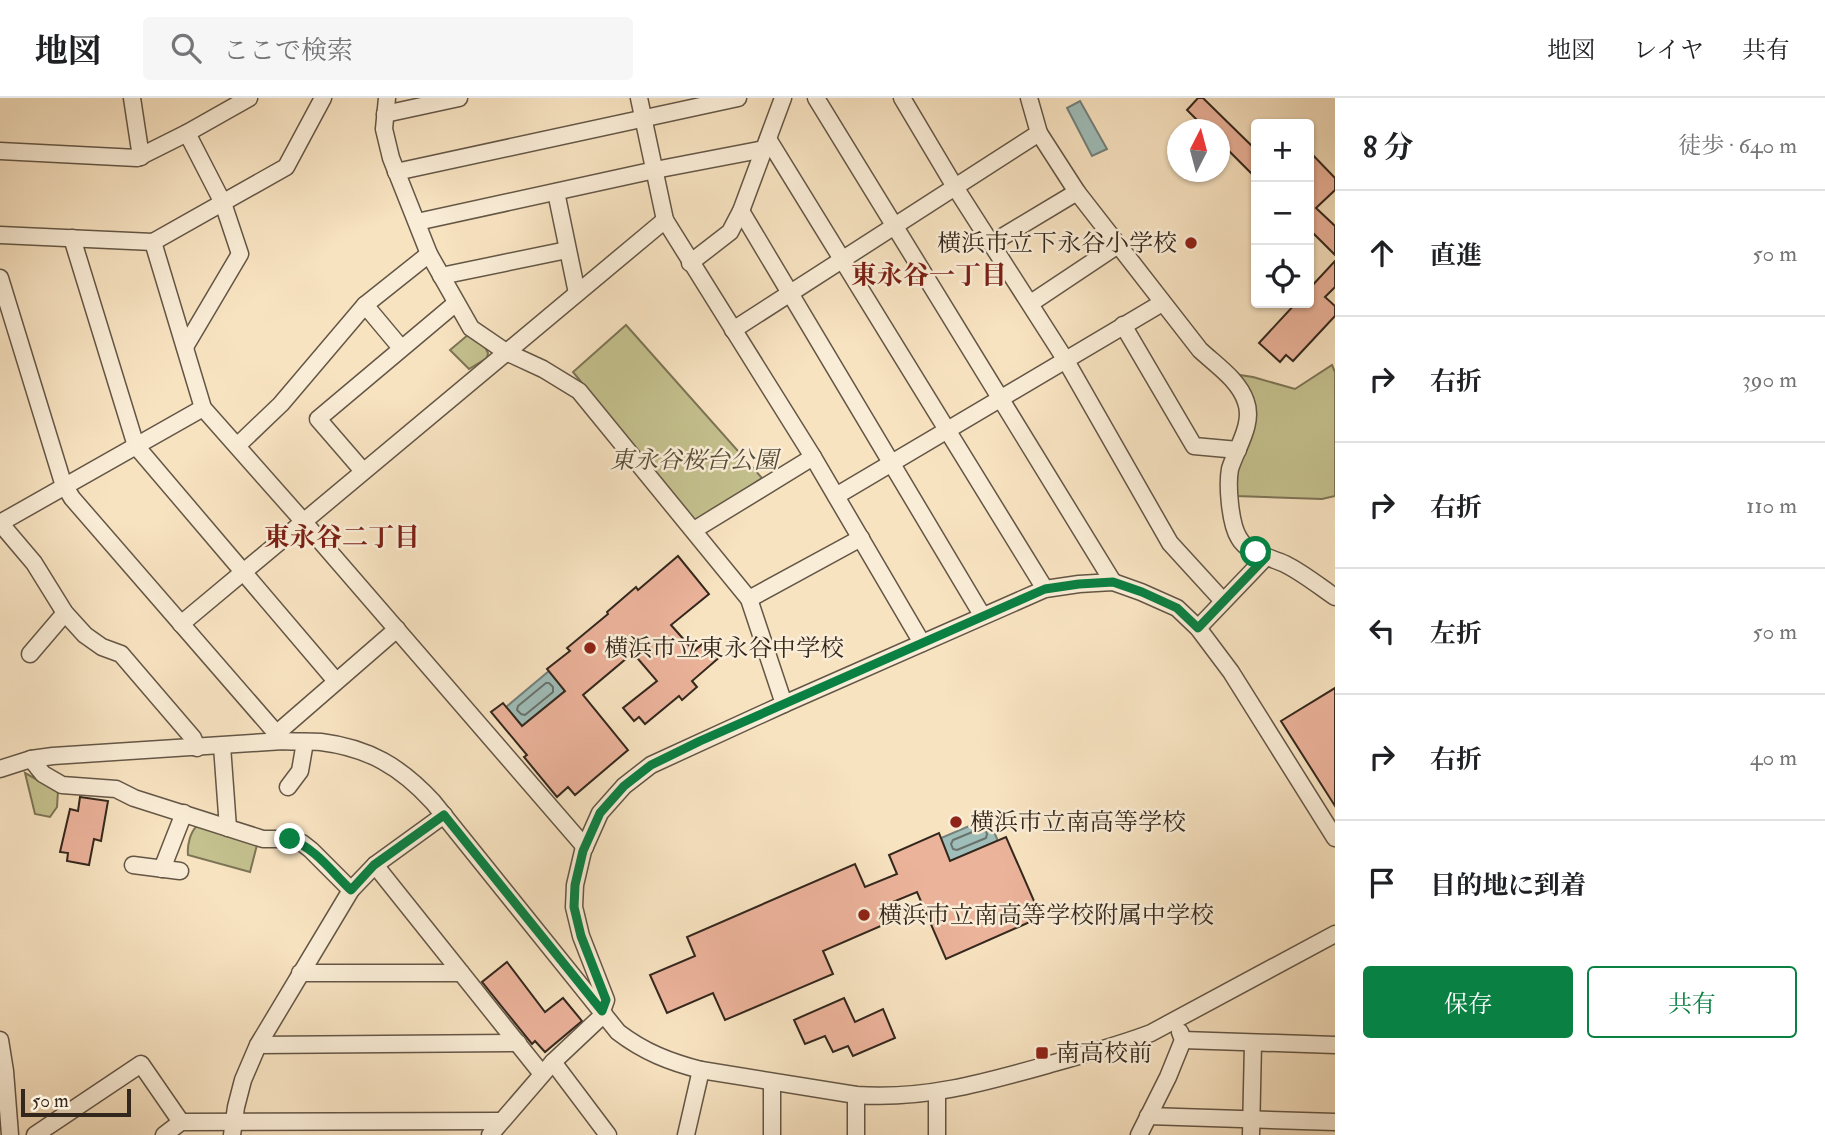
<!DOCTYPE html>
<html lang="ja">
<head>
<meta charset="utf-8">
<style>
	:root { --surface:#fff; --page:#f6f6f6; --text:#202124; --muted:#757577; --line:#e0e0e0; --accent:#0b8043 }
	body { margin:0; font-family:"IM FELL Double Pica","Noto Serif JP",serif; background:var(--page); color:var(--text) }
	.controls { position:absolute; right:21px; top:21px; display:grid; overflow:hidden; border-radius:7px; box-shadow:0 2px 5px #0004 }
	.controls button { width:63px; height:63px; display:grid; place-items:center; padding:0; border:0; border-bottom:2px solid var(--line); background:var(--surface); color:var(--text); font:35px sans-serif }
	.compass { position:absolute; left:1167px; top:21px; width:63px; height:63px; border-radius:50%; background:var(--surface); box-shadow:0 2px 5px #0004; rotate:6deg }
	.scale { position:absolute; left:21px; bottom:18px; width:110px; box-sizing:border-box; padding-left:7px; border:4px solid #33271d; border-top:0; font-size:19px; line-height:24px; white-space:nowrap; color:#33271d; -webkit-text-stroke:5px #faedd7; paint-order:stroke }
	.stop { position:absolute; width:21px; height:21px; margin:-16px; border:5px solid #0b8043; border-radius:50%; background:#fff }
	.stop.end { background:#0b8043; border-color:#fff; box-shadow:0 2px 7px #0008 }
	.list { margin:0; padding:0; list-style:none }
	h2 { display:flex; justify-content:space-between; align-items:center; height:91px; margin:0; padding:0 28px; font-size:30px }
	h2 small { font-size:23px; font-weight:400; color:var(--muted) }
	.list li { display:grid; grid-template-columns:46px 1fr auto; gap:21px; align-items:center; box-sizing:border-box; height:126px; padding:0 28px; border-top:2px solid var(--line) }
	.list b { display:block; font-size:26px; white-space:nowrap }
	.list em { font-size:23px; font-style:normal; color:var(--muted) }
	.actions { display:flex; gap:14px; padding:21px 28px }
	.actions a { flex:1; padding:16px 0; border:2px solid var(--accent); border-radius:7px; text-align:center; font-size:24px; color:var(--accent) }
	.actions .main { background:var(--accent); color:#fff }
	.icon { flex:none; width:38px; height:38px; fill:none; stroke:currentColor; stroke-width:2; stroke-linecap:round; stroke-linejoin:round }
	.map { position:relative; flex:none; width:1335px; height:1037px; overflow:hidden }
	header { display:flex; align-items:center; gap:42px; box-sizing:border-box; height:98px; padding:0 35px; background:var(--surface); border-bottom:2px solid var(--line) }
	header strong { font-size:33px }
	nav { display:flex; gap:38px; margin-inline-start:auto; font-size:24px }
	.search { width:490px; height:63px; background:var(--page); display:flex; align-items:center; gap:18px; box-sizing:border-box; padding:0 24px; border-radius:7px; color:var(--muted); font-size:26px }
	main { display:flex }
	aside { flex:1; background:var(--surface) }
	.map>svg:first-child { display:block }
	.green { fill:#c4c18e; stroke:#7c7456; stroke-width:2 }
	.water { fill:#9fbdb9; stroke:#74817b; stroke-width:2 }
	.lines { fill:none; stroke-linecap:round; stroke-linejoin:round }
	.shore { stroke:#69726b; stroke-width:2 }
	.building { fill:#ecb39b; stroke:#33271d; stroke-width:2 }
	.minor-casing { stroke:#645646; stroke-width:19 }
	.minor { stroke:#faedd7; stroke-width:16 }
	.route { stroke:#0b8043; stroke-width:9 }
	.poi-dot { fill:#8f2418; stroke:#faedd7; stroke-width:2.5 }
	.labels { text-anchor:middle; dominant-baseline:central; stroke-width:5; stroke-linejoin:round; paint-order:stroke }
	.poi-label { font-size:24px; fill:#33271d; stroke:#faedd7; text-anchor:start }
	.park-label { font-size:24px; font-style:italic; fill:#574e39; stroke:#faedd7 }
	.neighbourhood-label { font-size:26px; font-weight:bold; fill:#7a1f14; stroke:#faedd7 }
</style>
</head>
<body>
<header>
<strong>地図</strong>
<div class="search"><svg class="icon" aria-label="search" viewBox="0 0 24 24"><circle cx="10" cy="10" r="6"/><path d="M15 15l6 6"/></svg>ここで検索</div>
<nav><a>地図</a><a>レイヤ</a><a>共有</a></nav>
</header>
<main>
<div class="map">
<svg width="1335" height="1037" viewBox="0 0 1335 1037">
	<rect width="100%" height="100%" fill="#f8e3c1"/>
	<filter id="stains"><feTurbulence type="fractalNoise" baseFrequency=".00286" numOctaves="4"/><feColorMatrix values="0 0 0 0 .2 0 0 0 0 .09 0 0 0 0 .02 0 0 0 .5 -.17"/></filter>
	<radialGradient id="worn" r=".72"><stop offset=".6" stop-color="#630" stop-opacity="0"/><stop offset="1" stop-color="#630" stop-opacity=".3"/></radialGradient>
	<g class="green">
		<polygon points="626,227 762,380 696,424 573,274"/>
		<polygon points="469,236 485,249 488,255 487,260 469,271 450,252"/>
		<polygon points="1332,267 1335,274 1335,398 1322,401 1236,398 1237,373 1250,337 1233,276 1253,279 1295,291"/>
		<polygon points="25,675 58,693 57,709 50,719 35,716"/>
		<path d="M197,728L257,747L250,774L188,757C187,748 190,734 197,728Z"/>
	</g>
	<g class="water">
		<polygon points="1080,3 1107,51 1092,58 1067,10"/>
		<polygon points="549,573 565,593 522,628 506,609"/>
		<polygon points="988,720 998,743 950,763 941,740"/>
	</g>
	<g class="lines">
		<g class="shore">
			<polygon points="546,585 549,585 553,589 553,594 525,617 521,616 517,612 518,608"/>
			<polygon points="982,730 985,731 987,736 986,740 957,752 953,751 951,746 953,742"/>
		</g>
	</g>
	<g class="building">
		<polygon points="1198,0 1203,0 1256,52 1256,80 1220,44 1220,32 1207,32 1187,12"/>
		<polygon points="1309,53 1335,80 1335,92 1316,110 1335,128 1335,157 1309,131"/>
		<polygon points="1335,163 1335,189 1325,199 1335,208 1335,218 1293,263 1286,257 1280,264 1259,245 1296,205 1309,205 1309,191"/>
		<polygon points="678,458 709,496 671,527 694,553 707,542 721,558 692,583 697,589 682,602 679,598 645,626 639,619 634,623 623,610 657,583 633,555 583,597 628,652 575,697 568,689 557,699 524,659 527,657 491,614 503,605 522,628 565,593 547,571 570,553 567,550 608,516 607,514 636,489 638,492"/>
		<polygon points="1335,590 1335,708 1281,623"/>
		<polygon points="80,699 108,703 101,743 94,741 89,767 67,763 68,755 60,754 70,711 78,713"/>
		<polygon points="939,735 950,763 1006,739 1041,819 946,861 917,794 883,808 890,824 823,853 833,876 725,922 713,895 667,915 650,877 695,858 687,839 855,766 865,789 897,776 889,757"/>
		<polygon points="507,864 545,914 563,900 582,923 545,954 535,943 532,946 482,884"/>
		<polygon points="844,900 855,924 883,911 895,940 853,958 848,948 833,954 825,938 805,946 794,922"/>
	</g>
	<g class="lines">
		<g class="minor-casing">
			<g id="minor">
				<polyline points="132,0 141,59"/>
				<polyline points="387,0 384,31 391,60 429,156 471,230 506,254 543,271 579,293 749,501 784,606 651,667 624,688 600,715 583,753 575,787 574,809 581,838 606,902 602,913"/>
				<polyline points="639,0 665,122"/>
				<polyline points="816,0 1113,484"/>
				<polyline points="902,0 955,89 1065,261 1170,445 1223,503"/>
				<path d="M1029,0L1039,35L1077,94L1200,252C1216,267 1239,282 1246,304C1254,326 1236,351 1230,371C1227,387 1230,426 1239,440C1247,455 1270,459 1285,466C1303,475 1319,488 1335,499"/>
				<polyline points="385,16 459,0"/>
				<polyline points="768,41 1045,491"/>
				<polyline points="0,53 137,60 187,35 249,0"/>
				<polyline points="396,74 738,0"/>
				<polyline points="556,94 577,195"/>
				<polyline points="741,113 982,517"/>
				<polyline points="417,124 655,72 764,51"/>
				<polyline points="0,137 153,144 286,69 323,0"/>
				<polyline points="72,140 136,348 336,583"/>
				<polyline points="153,144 203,310 303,423 585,749"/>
				<polyline points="992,145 1077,94"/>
				<polyline points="690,165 730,134 741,113 783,0"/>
				<polyline points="441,178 567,152"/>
				<polyline points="0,180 63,385 72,400 283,643"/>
				<polyline points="1031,205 1118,147"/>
				<polyline points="365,207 401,250"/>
				<polyline points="1123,227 1194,348 1238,352"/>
				<polyline points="733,232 1039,35"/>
				<polyline points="185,249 240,156 223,105 187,35"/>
				<polyline points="237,348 281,306 365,207 429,156"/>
				<polyline points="363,373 318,321 456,205"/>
				<polyline points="836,398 1162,205"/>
				<polyline points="694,432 813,359"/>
				<polyline points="749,501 861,440"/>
				<polyline points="181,526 665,122 813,359 922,545"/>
				<polyline points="1198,530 1266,459"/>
				<polyline points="30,556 65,515"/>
				<polyline points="784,606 1045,491 1079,486 1113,484 1141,494 1177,510 1198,530 1231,574 1335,740"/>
				<polyline points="276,636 397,531"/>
				<polyline points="222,648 228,730"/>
				<polyline points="197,650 193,640 121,556 102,549 85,537 65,515 34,465 0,425 203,310"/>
				<polyline points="31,661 43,676 62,687 116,691 134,700 263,741 290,741 302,745 311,752 351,792"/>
				<path d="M0,671L31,661L53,658L283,643C296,644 309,643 321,644C369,650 401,669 433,704L618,934C644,954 670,964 701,972L856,997C923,1002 983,985 1047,967C1082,957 1117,948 1151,935L1335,836"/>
				<polyline points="288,689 300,673 305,644"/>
				<polyline points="133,767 180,773"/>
				<polyline points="375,767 542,976"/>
				<polyline points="162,771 184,715"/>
				<polyline points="300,875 461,875"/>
				<polyline points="0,942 5,973 10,1037"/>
				<polyline points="1183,942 1335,947"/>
				<polyline points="258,947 518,945"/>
				<polyline points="553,964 608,1037"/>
				<polyline points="772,984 772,1037"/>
				<polyline points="1148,1018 1335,1024"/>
				<polyline points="35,1037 141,966 181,1024"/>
				<polyline points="164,1037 181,1024 501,1023"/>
				<polyline points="232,1037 236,1009 243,982 258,947 351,792 375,767 444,717"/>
				<polyline points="490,1037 553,964 604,916"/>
				<polyline points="686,1037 701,972"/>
				<polyline points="856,1037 856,997"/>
				<polyline points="937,1037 937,995"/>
				<polyline points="1139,1037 1168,979 1183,942 1180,934"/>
				<polyline points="1251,1037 1253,945"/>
			</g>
		</g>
		<use href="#minor" class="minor"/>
	</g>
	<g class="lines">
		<path class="route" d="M290,741C315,750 332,774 351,792L374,767L444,717L602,913L606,902L581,838L574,809L575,787L583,753L600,715L624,688L651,667L700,643L1045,491L1079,486L1113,484L1142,494L1177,510L1198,530L1266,459L1256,454"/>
	</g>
	<g class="poi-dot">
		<circle cx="1191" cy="145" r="7"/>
		<circle cx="590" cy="550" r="7"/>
		<circle cx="956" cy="724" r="7"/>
		<circle cx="864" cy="817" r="7"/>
		<rect x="1035" y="948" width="14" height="14" rx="3.5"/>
	</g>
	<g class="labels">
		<g class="poi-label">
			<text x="1177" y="145" text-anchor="end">横浜市立下永谷小学校</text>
			<text x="604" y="550">横浜市立東永谷中学校</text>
			<text x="970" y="724">横浜市立南高等学校</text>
			<text x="878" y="817">横浜市立南高等学校附属中学校</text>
			<text x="1056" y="955">南高校前</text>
		</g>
		<g class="park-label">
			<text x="694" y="362">東永谷桜台公園</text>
		</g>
		<g class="neighbourhood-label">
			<text x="929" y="178">東永谷一丁目</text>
			<text x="342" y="440">東永谷二丁目</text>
		</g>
	</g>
	<rect width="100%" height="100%" filter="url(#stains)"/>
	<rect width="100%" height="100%" fill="url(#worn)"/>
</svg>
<div class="controls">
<button>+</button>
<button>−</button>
<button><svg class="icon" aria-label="locate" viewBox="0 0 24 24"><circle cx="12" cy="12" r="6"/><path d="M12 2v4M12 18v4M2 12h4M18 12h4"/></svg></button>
</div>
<svg class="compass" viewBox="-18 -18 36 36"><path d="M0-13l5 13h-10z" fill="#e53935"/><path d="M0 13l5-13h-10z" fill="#757577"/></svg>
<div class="scale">50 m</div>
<div class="stop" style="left:1256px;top:454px"></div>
<div class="stop end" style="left:290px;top:741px"></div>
</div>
<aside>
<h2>8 分<small>徒歩 · 640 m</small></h2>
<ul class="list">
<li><svg class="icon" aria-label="ahead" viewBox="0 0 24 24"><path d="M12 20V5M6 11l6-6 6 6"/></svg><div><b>直進</b></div><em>50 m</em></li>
<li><svg class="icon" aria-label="right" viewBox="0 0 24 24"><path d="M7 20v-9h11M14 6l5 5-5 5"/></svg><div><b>右折</b></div><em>390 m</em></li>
<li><svg class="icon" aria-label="right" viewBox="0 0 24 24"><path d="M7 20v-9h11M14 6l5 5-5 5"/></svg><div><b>右折</b></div><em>110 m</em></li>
<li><svg class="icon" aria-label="left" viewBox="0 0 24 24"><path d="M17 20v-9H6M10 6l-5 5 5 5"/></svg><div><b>左折</b></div><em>50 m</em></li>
<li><svg class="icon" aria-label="right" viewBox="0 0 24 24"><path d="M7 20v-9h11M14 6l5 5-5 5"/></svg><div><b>右折</b></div><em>40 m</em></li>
<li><svg class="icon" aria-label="arrive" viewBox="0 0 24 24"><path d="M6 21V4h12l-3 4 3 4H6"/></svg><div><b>目的地に到着</b></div></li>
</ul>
<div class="actions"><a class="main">保存</a><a>共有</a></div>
</aside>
</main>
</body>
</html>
